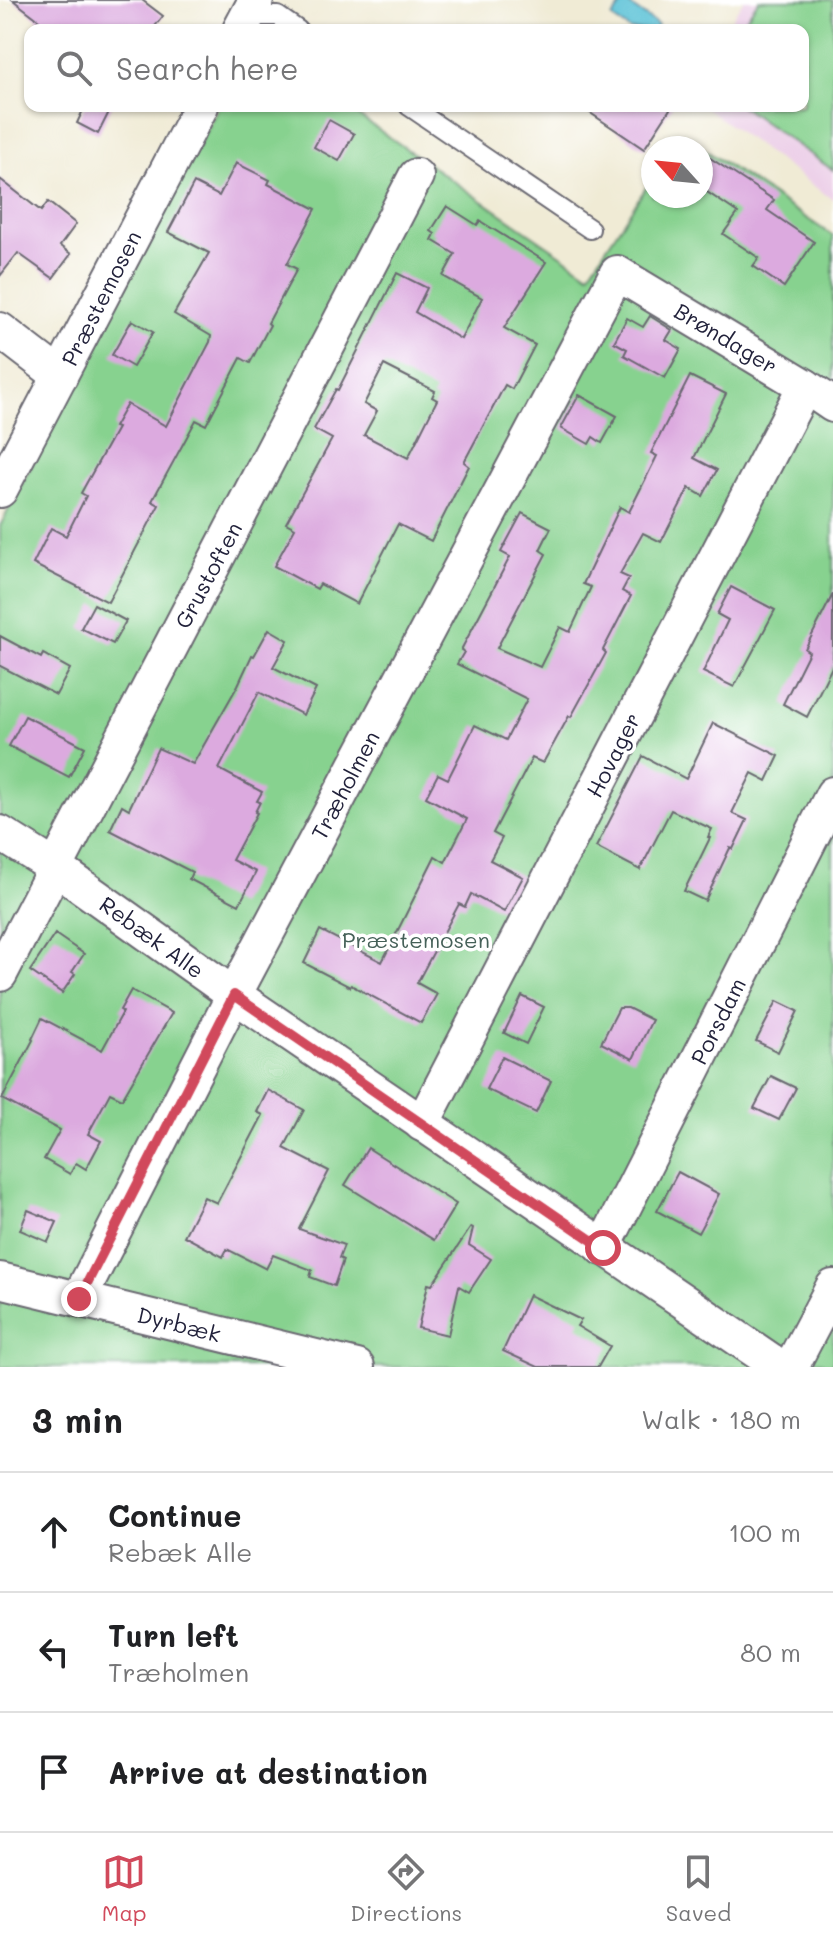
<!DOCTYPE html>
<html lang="en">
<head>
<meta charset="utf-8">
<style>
	:root { --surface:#fff; --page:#f6f6f6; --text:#202124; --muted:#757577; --line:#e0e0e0; --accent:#d1495b }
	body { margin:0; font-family:Mali,sans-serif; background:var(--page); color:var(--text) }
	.compass { position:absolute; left:641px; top:136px; width:72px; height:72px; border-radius:50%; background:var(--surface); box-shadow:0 2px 6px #0004; rotate:297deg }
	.stop { position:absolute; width:24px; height:24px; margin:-18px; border:6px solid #d1495b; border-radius:50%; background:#fff }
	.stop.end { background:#d1495b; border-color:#fff; box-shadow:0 2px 8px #0008 }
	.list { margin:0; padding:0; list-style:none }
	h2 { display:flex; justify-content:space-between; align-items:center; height:104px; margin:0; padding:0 32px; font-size:34px }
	h2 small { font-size:26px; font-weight:400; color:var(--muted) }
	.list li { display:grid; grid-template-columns:52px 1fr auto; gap:24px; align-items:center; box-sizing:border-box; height:120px; padding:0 32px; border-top:2px solid var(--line) }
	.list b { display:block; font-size:30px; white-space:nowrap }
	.list p { margin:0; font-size:26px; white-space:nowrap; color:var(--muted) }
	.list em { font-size:26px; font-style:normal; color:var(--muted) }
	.icon { flex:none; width:44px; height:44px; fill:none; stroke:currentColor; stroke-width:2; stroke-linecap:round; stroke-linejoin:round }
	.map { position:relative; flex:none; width:833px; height:1367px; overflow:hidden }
	.search { position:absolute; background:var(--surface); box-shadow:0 2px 6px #0004; left:24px; right:24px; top:24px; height:88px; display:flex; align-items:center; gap:20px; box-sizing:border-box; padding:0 28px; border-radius:16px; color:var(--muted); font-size:30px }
	.sheet { height:464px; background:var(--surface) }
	nav { display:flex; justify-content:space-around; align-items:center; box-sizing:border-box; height:112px; border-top:2px solid var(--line); background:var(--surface); font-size:22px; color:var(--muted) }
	nav a { display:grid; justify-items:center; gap:4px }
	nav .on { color:var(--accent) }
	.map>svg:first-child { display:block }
	.built { fill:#edd1e9 }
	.green { fill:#87d28f; stroke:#547a65; stroke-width:2 }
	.water { fill:#59c1d6; stroke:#3e7288; stroke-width:2 }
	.building { fill:#dcaadf; fill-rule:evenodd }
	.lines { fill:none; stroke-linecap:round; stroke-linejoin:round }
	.service-casing { stroke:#6a6871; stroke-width:22 }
	.minor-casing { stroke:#6a6871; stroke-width:38 }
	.service { stroke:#fff; stroke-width:18 }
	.minor { stroke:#fff; stroke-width:34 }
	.route { stroke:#d1495b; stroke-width:10 }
	.labels { text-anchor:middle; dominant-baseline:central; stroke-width:7; stroke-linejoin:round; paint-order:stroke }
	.street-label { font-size:22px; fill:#22223b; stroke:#fff }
	.park-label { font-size:22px; fill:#456058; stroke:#fff }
</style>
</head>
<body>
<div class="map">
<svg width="833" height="1367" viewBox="0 0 833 1367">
	<rect width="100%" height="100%" fill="#fff"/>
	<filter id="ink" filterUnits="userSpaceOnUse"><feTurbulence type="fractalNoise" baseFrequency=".0125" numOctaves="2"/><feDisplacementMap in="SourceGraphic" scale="16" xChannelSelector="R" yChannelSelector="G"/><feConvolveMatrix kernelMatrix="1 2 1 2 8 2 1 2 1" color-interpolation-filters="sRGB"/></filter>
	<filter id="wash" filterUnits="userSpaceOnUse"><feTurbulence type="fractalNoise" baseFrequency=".006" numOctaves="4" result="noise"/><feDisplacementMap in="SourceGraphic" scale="32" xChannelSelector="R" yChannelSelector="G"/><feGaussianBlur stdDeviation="1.8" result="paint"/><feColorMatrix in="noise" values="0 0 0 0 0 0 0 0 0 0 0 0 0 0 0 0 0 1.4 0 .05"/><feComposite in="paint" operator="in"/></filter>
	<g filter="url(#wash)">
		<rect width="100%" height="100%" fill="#f0ebd5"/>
		<polygon class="built" points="744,0 833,0 833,200 703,106 803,106 803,30 724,30"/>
		<g class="green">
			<polygon points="759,0 833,0 833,170 741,106 803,106 803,30 738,30"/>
			<polygon points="219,106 344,106 589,274 653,177 653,196 701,196 701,148 672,148 681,134 833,236 833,1366 789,1352 783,1367 0,1367 0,526"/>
		</g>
		<polygon class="water" points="624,1 658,25 655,30 630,30 612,18"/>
		<g id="blocks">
			<g class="building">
				<polygon points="13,0 142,0 163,16 152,30 52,30"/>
				<polygon points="85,106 112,106 98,134 77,123"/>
				<polygon points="580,106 672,106 644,149"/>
				<polygon points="329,120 354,134 339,161 314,147"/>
				<polygon points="701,152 774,200 767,210 814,242 784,287 753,266 759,258 723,234 738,213 701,188"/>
				<polygon points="236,163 270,180 268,184 316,209 287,264 297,269 268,323 270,325 250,363 241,358 206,425 196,420 152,501 159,505 108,602 33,564 51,528 66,536 86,496 81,493 117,428 114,427 127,404 166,426 210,342 211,336 174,314 209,253 168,232 194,183 219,196"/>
				<polygon points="0,179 41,211 48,202 76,224 60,246 71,254 53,278 18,253 0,276"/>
				<path d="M447,206L477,225L480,221L546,262L504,328L535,345L512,389L505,385L464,462L469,466L431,541L398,524L357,604L320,584L317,589L274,566L295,528L286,523L332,439L314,429L336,389L338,390L397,273L427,288L415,312L461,339L482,298L443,276L455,254L432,240L435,234L431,231ZM384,365L435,391L432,397L437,400L408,458L364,435L377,411L364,404Z"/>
				<polygon points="650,316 672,330 666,340 681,349 665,378 624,355 627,349 614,342 627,318 643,327"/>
				<polygon points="132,320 153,332 133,367 112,355"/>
				<polygon points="690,376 726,394 694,458 717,470 703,496 689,488 661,542 643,533 620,574 629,578 622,591 631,596 603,650 606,653 571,717 569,716 543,763 532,758 493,833 502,838 490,860 523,877 504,912 471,894 465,907 459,904 417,983 437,994 421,1023 351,985 350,987 304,963 320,930 382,962 435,856 445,862 467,819 426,797 438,774 448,779 475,725 506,740 527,699 457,664 464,652 461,650 510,557 501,552 522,513 551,528 540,550 546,554 497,648 540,667 560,627 570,632 591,587 583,584 620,507 629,512 657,456 651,453"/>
				<polygon points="579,395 617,416 602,443 593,437 589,444 561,428"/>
				<polygon points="731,587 775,610 734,687 703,672 728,620 717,614"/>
				<polygon points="833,594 833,665 807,717 783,704 809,652 805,649"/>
				<polygon points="94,604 126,621 113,644 81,628"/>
				<polygon points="269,629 288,640 273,667 316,689 303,715 259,692 219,769 262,792 257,801 260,802 255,812 257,813 232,860 256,872 239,905 189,879 192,872 110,830 122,805 129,809 158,748 193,764 238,685 252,655 254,656"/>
				<polygon points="0,636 41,658 43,654 70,669 56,695 0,666"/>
				<polygon points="25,716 85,747 69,777 9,746"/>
				<polygon points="713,723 779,756 767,781 752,773 732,813 747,820 733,849 730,848 705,901 684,891 710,838 708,837 712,829 671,810 640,870 596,847 643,756 686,779"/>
				<polygon points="55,934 84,954 72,972 75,974 62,993 30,971"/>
				<polygon points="131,990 172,1013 122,1099 110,1093 88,1134 101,1141 86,1169 76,1163 70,1174 44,1159 60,1130 2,1099 33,1040 32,1039 42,1018 102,1050 123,1012 120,1010"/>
				<polygon points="522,996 544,1007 526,1044 504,1033"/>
				<polygon points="777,1001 798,1011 778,1052 756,1041"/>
				<polygon points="619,1008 628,1008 652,1020 633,1059 601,1043"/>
				<polygon points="502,1057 551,1081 536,1113 486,1089"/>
				<polygon points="771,1076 796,1088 779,1120 754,1108"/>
				<polygon points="268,1090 304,1110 284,1148 329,1171 299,1229 344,1245 339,1258 343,1260 334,1286 310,1277 312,1270 273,1255 266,1269 227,1249 223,1257 184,1236 204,1197 217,1203 263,1115 257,1112"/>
				<polygon points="368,1148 456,1204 434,1240 345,1185"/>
				<polygon points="678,1172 719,1194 698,1233 657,1211"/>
				<polygon points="28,1210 57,1222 48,1242 20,1230"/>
				<polygon points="471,1227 473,1228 469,1245 491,1259 469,1292 459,1286 448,1335 418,1328 428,1284 432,1285"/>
				<polygon points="529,1295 581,1320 577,1326 610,1346 598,1367 538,1367 503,1351"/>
			</g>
		</g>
	</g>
	<g filter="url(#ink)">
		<use href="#blocks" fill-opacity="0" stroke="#6a6871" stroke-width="2"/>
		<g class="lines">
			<g class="service-casing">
				<g id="service">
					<polyline points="248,16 278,16 298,30"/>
					<polyline points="409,106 590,229"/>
				</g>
			</g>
			<g class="minor-casing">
				<g id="minor">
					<polyline points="240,30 256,0"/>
					<polyline points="0,330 60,376"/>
					<polyline points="0,490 201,106"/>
					<polyline points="0,833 56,868 234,995 780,1367"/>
					<polyline points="0,974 416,176"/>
					<polyline points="422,1124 805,386"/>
					<polyline points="603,1248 833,794"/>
					<polyline points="0,1280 357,1367"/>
					<polyline points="79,1299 234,995 617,273 805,386 833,405"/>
					<polyline points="791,1367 833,1287"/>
				</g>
			</g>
			<use href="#service" class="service"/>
			<use href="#minor" class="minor"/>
		</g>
	</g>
	<g class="lines" filter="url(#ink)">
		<polyline class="route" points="79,1299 234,995 603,1248"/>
	</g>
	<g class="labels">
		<g class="street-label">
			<text transform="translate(101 298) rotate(-63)">Præstemosen</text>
			<text transform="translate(726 338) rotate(31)">Brøndager</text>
			<text transform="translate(208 575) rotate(-62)">Grustoften</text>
			<text transform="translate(613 755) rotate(-63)">Hovager</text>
			<text transform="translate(345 785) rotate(-62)">Træholmen</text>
			<text transform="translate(152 937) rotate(36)">Rebæk Alle</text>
			<text transform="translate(718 1021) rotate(-63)">Porsdam</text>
			<text transform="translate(179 1324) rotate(14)">Dyrbæk</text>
		</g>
		<g class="park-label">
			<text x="416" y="939">Præstemosen</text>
		</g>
	</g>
</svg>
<svg class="compass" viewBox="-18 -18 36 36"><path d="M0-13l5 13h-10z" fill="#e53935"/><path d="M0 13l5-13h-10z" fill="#757577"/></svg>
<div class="stop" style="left:603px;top:1248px"></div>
<div class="stop end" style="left:79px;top:1299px"></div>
<div class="search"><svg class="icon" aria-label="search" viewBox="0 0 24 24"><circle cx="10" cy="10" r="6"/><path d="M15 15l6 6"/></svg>Search here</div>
</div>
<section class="sheet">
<h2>3 min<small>Walk · 180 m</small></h2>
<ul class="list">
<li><svg class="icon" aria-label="ahead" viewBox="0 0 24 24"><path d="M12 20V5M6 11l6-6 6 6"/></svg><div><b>Continue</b><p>Rebæk Alle</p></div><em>100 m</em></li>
<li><svg class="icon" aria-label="left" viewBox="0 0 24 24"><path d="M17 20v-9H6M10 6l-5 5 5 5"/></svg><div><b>Turn left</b><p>Træholmen</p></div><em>80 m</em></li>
<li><svg class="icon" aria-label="arrive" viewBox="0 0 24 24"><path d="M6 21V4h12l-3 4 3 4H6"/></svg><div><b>Arrive at destination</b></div></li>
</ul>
</section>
<nav>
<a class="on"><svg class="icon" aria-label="map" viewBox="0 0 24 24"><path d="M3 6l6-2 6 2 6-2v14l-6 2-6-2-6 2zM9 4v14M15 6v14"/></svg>Map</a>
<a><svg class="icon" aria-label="directions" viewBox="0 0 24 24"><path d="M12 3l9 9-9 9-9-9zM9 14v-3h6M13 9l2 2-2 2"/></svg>Directions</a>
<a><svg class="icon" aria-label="saved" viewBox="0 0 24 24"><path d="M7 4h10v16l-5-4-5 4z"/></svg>Saved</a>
</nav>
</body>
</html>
